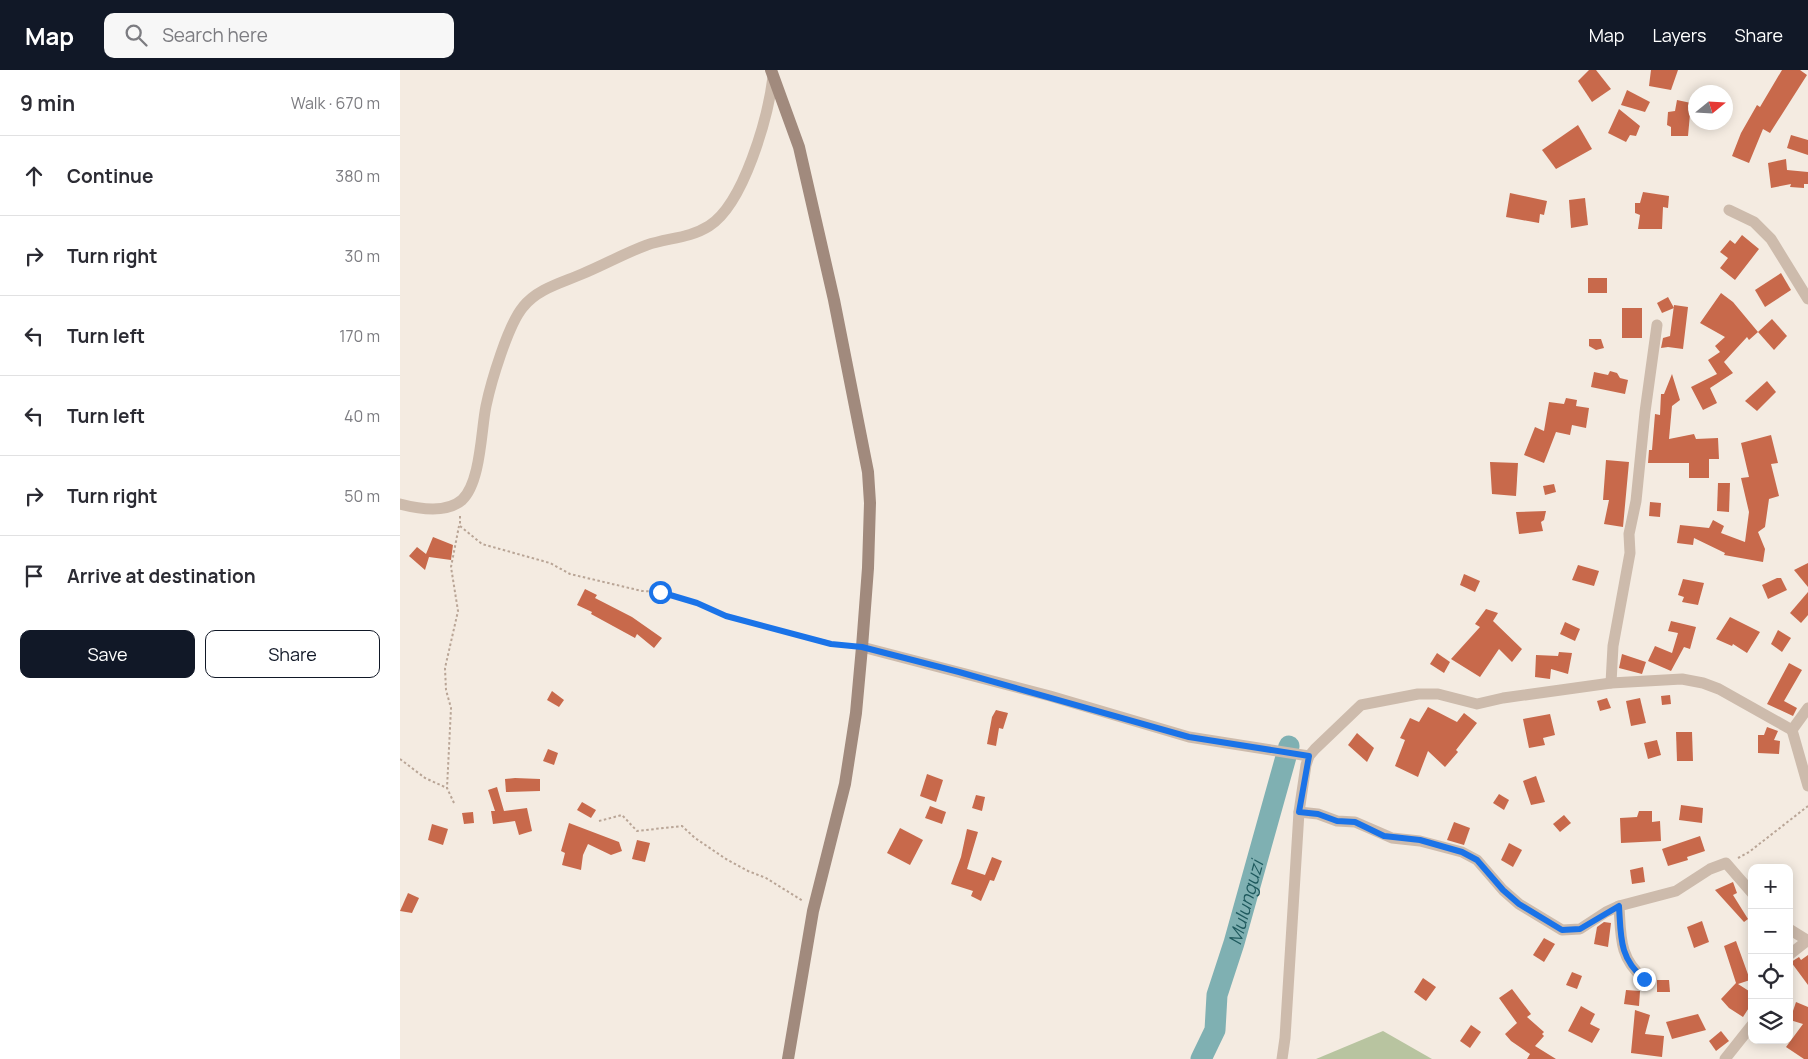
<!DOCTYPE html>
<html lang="en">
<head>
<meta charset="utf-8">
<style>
	:root { --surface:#fff; --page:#f7f7f7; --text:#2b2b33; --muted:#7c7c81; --line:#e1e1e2; --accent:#111827 }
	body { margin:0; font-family:Manrope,sans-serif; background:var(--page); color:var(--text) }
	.controls { position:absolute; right:15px; bottom:15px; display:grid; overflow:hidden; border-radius:10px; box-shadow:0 2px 12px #0003 }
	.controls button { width:45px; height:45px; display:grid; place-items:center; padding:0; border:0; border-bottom:1px solid var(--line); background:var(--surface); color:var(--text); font:25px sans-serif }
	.compass { position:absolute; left:1288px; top:15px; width:45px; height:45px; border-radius:50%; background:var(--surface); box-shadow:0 2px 12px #0003; rotate:72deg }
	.stop { position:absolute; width:15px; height:15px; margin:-11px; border:4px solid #1a73e8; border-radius:50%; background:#fff }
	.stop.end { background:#1a73e8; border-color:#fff; box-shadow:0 1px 5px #0008 }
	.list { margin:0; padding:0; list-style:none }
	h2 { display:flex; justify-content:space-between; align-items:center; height:65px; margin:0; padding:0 20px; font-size:21px }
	h2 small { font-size:16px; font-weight:400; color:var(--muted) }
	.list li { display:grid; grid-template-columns:32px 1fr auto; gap:15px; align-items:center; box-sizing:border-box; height:80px; padding:0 20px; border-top:1px solid var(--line) }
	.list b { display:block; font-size:19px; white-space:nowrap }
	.list em { font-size:16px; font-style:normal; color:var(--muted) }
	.actions { display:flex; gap:10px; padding:15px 20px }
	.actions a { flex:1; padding:11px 0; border:1px solid var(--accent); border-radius:10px; text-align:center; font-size:18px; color:var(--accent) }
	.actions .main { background:var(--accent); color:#fff }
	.icon { flex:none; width:28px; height:28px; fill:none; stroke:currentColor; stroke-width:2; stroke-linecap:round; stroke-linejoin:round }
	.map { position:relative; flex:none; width:1408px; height:989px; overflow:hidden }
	header { display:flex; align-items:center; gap:30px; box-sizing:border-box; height:70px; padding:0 25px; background:var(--accent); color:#fff }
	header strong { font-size:24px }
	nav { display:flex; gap:28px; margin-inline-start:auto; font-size:18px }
	.search { width:350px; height:45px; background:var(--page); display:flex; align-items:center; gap:12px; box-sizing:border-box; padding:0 18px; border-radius:10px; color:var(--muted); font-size:19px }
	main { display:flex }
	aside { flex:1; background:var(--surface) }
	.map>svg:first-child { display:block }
	.green { fill:#b8c4a0 }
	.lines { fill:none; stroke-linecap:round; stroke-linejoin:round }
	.river { stroke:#7fb0b2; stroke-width:21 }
	.building { fill:#c8694b }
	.path { stroke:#b9a596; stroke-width:2; stroke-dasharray:2.5 2.5; stroke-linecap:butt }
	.street { stroke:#cdbbac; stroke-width:11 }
	.secondary { stroke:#a18a7d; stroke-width:12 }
	.route { stroke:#1a73e8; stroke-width:6 }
	.labels { text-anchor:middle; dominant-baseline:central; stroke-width:4; stroke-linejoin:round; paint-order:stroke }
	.water-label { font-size:18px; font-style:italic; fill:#1f5a5e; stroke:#fbf5ee }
</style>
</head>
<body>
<header>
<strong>Map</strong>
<div class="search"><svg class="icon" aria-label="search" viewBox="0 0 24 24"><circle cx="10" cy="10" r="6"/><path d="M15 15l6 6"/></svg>Search here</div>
<nav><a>Map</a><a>Layers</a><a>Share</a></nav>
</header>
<main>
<aside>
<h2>9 min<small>Walk · 670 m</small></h2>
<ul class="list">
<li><svg class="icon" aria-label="ahead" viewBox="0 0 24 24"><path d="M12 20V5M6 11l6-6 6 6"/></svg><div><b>Continue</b></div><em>380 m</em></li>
<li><svg class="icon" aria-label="right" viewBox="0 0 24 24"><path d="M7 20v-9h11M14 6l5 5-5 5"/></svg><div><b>Turn right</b></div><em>30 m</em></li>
<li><svg class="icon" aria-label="left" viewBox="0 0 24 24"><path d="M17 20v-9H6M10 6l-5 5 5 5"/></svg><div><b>Turn left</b></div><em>170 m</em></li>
<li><svg class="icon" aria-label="left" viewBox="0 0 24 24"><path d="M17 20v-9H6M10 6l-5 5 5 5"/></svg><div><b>Turn left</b></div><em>40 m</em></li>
<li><svg class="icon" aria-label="right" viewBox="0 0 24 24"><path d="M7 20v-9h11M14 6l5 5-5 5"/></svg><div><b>Turn right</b></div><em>50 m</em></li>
<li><svg class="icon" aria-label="arrive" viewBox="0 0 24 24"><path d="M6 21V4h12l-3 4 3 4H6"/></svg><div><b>Arrive at destination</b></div></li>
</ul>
<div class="actions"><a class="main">Save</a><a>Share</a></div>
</aside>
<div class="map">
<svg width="1408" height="989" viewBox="0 0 1408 989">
	<rect width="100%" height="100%" fill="#f4ebe1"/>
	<polygon class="green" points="983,961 1032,989 916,989"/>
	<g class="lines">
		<path class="river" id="s1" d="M801,989L815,960L817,925L834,873L889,676"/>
	</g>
	<g class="building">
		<polygon points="1189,0 1196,0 1211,19 1192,32 1178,11"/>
		<polygon points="1251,0 1278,0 1271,20 1249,16"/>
		<polygon points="1382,0 1400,0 1407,5 1370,63 1363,59 1349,93 1332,86 1341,63 1357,35 1360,37"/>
		<polygon points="1227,20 1250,32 1245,42 1221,35"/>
		<polygon points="1277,30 1291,33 1288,66 1271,66 1271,57 1267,55 1268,42 1275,41"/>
		<polygon points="1219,39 1240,56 1236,66 1230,65 1226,72 1208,63"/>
		<polygon points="1178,55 1192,79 1156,99 1142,80"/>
		<polygon points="1391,65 1408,70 1408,85 1387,78"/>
		<polygon points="1386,89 1387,100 1408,102 1408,114 1404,114 1404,118 1390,117 1391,114 1371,118 1368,93"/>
		<polygon points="1243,122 1269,126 1268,138 1263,137 1262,159 1238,159 1240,145 1235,143 1235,133 1240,133"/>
		<polygon points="1110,123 1147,131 1144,145 1140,144 1139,153 1106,147"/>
		<polygon points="1185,128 1188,155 1171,158 1169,130"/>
		<polygon points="1342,165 1359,179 1335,210 1320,198 1328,188 1320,182 1330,170 1335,174"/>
		<polygon points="1381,203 1391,220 1365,237 1355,220"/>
		<rect x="1188" y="208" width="19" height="15"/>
		<polygon points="1321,223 1333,232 1358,262 1349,270 1347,267 1324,292 1333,303 1310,318 1317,333 1303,340 1291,317 1317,304 1308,290 1320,282 1315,276 1325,267 1300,253"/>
		<polygon points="1268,227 1274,238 1262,243 1257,233"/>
		<polygon points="1274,235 1288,237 1283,279 1268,277 1261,278 1263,268 1270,266"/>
		<rect x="1222" y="238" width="20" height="30"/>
		<polygon points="1372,249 1387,266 1374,280 1358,262"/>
		<polygon points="1189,269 1201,269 1204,278 1196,280 1189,276"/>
		<polygon points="1210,301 1217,303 1220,308 1228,310 1225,324 1191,317 1194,302 1208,305"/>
		<polygon points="1272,304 1280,330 1272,336 1269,369 1294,364 1296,369 1318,368 1319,389 1309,389 1309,408 1289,408 1289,393 1248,393 1249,380 1252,380 1255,344 1260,345 1261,324 1264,324"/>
		<polygon points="1367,311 1376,322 1357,341 1345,331"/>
		<polygon points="1166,328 1177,330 1176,336 1189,338 1186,358 1172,355 1170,365 1156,362 1144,393 1124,385 1135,357 1144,361 1149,332 1164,334"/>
		<polygon points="1371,365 1378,393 1371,394 1379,426 1369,429 1365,457 1358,462 1365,479 1363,492 1324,485 1325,483 1294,468 1293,475 1277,473 1280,455 1309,458 1313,450 1324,456 1321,463 1345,472 1349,442 1341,408 1349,407 1341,373"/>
		<polygon points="1206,390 1229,392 1223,457 1204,454 1209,430 1203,430"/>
		<polygon points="1090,392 1118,393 1116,426 1092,424"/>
		<polygon points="1318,413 1330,413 1329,442 1317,441"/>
		<polygon points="1154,414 1156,422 1145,425 1143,416"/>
		<polygon points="1250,432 1261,433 1260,447 1249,446"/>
		<polygon points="1146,441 1144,450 1141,452 1143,461 1119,464 1116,442"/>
		<polygon points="33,467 53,475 51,490 29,487 25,500 9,486 17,477 26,484"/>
		<polygon points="1408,493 1408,517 1394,500"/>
		<polygon points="1178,495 1199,501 1194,516 1172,510"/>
		<polygon points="1064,504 1080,511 1075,522 1060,515"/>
		<polygon points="1377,508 1381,508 1387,520 1368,529 1362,515"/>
		<polygon points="1283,509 1304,513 1298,535 1282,532 1284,527 1278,525"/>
		<polygon points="185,519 197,525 195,528 232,547 262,568 254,578 237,564 235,568 191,544 192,542 177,535"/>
		<polygon points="1408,522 1408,545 1401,553 1390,543"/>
		<polygon points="1086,539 1098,543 1093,551 1122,579 1112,592 1099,579 1080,607 1051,589 1080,557 1075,554"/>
		<polygon points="1330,547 1360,562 1347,583 1333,574 1332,576 1316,569"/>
		<polygon points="1271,551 1296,557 1290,579 1284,577 1271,601 1248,591 1255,576 1272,583 1278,563 1268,561"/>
		<polygon points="1165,552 1180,559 1175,571 1160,564"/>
		<polygon points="1378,560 1391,568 1382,582 1371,574"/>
		<polygon points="1159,582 1172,583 1168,604 1151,599 1150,609 1135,607 1136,585 1158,586"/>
		<polygon points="1037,583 1050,592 1044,603 1030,594"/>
		<polygon points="1222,584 1246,592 1242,604 1219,598"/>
		<polygon points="1389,593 1402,600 1384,631 1397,638 1393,646 1367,634"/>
		<polygon points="152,621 164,630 159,637 147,630"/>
		<polygon points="1270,625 1271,634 1262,635 1261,626"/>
		<polygon points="1207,628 1211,638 1200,641 1197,631"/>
		<polygon points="1240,628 1246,653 1231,656 1226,631"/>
		<polygon points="1028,637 1057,652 1064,643 1077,653 1056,680 1058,682 1045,697 1028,681 1018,707 995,696 1005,670 1000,668 1010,648 1019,652"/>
		<polygon points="596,640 608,643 603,659 599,658 596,676 587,674 592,647"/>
		<polygon points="1150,644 1155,665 1143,668 1145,675 1129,678 1123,649"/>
		<polygon points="1367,657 1378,661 1374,670 1380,671 1379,684 1358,683 1358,665 1364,665"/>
		<polygon points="1276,662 1292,662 1293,691 1277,691"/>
		<polygon points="957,663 974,678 967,692 948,675"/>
		<polygon points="1257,670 1261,685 1248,689 1244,673"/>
		<polygon points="148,679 158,683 154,695 143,691"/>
		<polygon points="527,704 543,710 536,732 520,726"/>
		<polygon points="1136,706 1145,732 1131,735 1123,711"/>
		<polygon points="115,708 140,709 140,721 106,722 105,709"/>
		<polygon points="97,717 104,741 127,738 132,761 119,765 115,751 93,754 91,741 95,741 88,720"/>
		<polygon points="1099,724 1109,730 1104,740 1093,733"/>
		<polygon points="576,725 585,727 582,741 572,738"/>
		<polygon points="182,732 196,740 191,748 177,740"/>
		<polygon points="1281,735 1303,738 1302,753 1279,750"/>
		<polygon points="530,736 546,742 542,754 525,748"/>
		<polygon points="1239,741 1252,741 1252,752 1260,751 1261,771 1221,773 1220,748 1237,747"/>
		<polygon points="73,742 74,753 64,754 62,743"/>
		<polygon points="1164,745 1171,753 1160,762 1153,754"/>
		<polygon points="1054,752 1070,758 1064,775 1047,770"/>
		<polygon points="169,753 219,772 222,781 211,785 188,774 183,785 181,800 162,795 165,783 161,781"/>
		<polygon points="32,754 48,759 43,775 28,770"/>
		<polygon points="500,758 523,770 510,795 487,783"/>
		<polygon points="567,759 578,762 567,799 585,805 592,787 602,791 594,811 590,810 581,831 571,826 573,821 551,814 561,787"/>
		<polygon points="1300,766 1305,781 1287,787 1288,790 1268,796 1262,779"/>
		<polygon points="237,770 250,773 245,792 232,789"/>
		<polygon points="1109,773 1122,780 1113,797 1101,790"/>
		<polygon points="1243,797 1245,812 1232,814 1230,800"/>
		<polygon points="1333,812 1337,823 1333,825 1348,849 1344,852 1315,820"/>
		<polygon points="8,823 19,828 12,843 0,841"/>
		<polygon points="1302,851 1309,872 1294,878 1287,857"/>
		<polygon points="1204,852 1211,853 1208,877 1194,874 1197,857"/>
		<polygon points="1144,868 1155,874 1144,892 1133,885"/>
		<polygon points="1336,871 1350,910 1338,914 1352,923 1352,933 1343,947 1329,938 1321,929 1336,913 1324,876"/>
		<polygon points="1408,885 1408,915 1391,892 1399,887 1401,890"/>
		<polygon points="1172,902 1182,906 1177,919 1166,915"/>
		<polygon points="1023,908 1036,917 1026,931 1014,922"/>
		<polygon points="1257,910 1269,910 1270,922 1257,922"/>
		<polygon points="1112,919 1131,944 1127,947 1144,962 1142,964 1144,966 1135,976 1156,989 1127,989 1130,984 1111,971 1105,964 1117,953 1099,928"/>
		<polygon points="1226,920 1240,921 1239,936 1224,934"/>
		<polygon points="1396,932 1408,937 1408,989 1404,989 1386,977 1403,954 1390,950"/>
		<polygon points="1181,936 1195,944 1190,954 1200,959 1192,973 1168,961"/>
		<polygon points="1235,940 1250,945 1245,964 1264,966 1262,987 1231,983"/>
		<polygon points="1298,944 1306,960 1272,969 1266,952"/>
		<polygon points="1071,955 1081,962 1070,978 1060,971"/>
		<polygon points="1321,961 1329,971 1316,981 1309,971"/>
	</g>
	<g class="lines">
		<g class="path">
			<polyline points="60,446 60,456 82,474 150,493 170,504 242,521 260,522 297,533 326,546 450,577"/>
			<polyline points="0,689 25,708 47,718"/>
			<polyline points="54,733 47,718 51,638 46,620 45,598 58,541 51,497 59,456"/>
			<polyline points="199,751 222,745 237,761 282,756 295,768 326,789 348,801 366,808 403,831"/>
			<polyline points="1338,788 1349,782 1408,736"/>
		</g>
		<g class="street">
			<polyline points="1329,140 1354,152 1371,169 1408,229"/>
			<path d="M0,434C19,439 46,444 62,430C81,412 81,360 86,336C91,312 108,255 123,237C137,219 161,213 182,204C204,195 225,183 247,175C268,168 290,168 309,156C344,134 368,47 373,7"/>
			<polyline points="462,577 650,626 789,667 909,686"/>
			<polyline points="1211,613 1213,576 1230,483 1229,464 1236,431 1245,342 1257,255"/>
			<polyline points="1408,638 1392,660 1408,716"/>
			<polyline points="899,742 918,744 937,751 955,752 992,768 1020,771 1062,782 1077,790 1103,820 1119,834 1162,860 1180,859 1206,842 1219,836"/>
			<polyline points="1389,859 1407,870"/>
			<polyline points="1389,885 1408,870"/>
			<path d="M1244,909C1219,888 1221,867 1219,836L1276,821L1310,799L1326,793L1352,823"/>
			<polyline points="882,989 885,968 899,742 906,695 909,686 915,679 961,635 1018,624 1038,624 1077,634 1103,628 1211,613 1282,609 1303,613 1319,619 1392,660"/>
			<polyline points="1325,989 1352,955"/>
		</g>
		<polyline class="secondary" points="371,0 399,77 434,230 468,402 470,433 468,498 462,577 456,643 445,714 413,841 388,989"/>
	</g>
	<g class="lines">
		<path class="route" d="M260,522L297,533L326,546L431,574L462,577L559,602L789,667L909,686L899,742L918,744L937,751L955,752L984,766L1020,770L1062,782L1077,790L1103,820L1119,834L1162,860L1180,859L1219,836C1221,867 1219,888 1244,909"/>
	</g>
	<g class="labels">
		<g class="water-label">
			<text stroke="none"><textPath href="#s1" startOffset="164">Mulunguzi</textPath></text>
		</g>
	</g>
</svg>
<div class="controls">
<button>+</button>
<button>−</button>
<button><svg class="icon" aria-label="locate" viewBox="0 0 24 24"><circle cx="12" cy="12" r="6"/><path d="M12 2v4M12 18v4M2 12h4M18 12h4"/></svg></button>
<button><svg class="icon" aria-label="layers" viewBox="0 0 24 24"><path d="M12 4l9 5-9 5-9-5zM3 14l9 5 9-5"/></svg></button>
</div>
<svg class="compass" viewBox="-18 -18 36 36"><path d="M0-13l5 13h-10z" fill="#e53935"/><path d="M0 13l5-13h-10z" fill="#7c7c81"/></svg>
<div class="stop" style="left:260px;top:522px"></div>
<div class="stop end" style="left:1244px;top:909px"></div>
</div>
</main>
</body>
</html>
